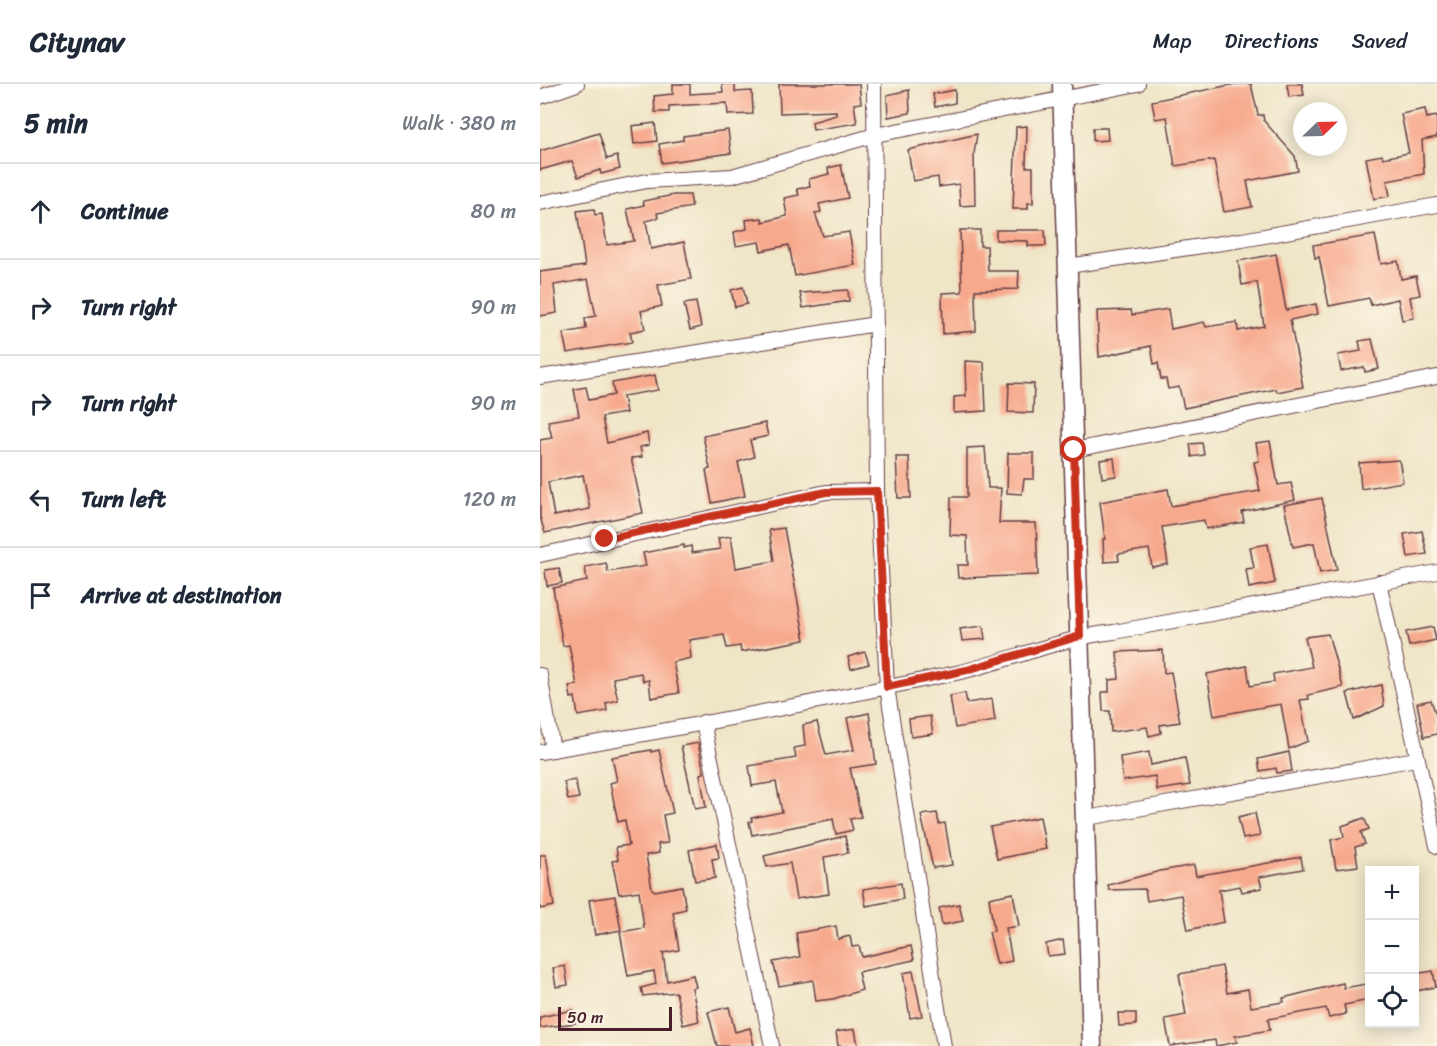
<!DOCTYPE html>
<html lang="en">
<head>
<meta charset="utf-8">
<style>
	:root { --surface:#fff; --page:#f2f2f3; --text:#1f2937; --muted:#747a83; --line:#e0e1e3 }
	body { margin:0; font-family:Sriracha,sans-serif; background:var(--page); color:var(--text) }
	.controls { position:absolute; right:18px; bottom:18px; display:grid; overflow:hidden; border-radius:0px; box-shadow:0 3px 15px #0003 }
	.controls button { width:54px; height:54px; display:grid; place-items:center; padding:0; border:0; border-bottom:2px solid var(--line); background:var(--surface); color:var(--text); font:30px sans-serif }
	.compass { position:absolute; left:753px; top:18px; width:54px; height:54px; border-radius:50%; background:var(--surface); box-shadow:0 3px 15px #0003; rotate:67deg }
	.scale { position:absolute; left:18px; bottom:15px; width:114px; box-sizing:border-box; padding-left:6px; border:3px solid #4a1f2b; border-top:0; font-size:16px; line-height:21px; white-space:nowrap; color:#4a1f2b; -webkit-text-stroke:4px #fcf5e5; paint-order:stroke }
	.stop { position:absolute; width:18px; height:18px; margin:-14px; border:4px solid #c8321e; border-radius:50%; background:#fff }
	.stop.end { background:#c8321e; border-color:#fff; box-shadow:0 2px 6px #0008 }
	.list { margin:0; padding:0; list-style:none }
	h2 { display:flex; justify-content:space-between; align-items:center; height:78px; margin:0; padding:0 24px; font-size:26px }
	h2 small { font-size:20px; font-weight:400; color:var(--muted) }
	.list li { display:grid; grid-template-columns:39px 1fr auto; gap:18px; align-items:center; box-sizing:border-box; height:96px; padding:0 24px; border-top:2px solid var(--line) }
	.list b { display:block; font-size:22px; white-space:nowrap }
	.list em { font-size:20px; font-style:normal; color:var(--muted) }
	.icon { flex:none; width:33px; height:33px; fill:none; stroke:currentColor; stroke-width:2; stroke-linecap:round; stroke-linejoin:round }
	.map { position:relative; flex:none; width:897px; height:962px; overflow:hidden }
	header { display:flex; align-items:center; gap:36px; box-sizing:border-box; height:84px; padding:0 30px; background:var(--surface); border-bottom:2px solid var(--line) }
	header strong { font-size:28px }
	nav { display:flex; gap:33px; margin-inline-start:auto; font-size:21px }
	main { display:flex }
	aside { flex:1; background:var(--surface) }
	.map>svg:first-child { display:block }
	.building { fill:#f7a98d; fill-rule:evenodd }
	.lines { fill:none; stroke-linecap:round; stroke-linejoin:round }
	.street-casing { stroke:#633d42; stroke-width:16 }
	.secondary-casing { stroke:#633d42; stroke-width:21 }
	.street { stroke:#fff; stroke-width:14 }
	.secondary { stroke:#fff; stroke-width:18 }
	.route { stroke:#c8321e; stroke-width:8 }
</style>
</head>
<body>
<header>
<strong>Citynav</strong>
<nav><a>Map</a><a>Directions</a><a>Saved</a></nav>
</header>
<main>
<aside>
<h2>5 min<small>Walk · 380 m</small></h2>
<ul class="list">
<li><svg class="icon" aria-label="ahead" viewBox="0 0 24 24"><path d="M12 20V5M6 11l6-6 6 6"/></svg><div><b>Continue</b></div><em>80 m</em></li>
<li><svg class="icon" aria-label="right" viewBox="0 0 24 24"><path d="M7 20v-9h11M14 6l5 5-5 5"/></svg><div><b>Turn right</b></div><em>90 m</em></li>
<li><svg class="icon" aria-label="right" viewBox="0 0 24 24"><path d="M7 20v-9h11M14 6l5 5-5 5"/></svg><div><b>Turn right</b></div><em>90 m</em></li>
<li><svg class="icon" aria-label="left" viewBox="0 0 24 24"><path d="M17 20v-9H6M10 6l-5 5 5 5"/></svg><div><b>Turn left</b></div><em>120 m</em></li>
<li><svg class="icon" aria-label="arrive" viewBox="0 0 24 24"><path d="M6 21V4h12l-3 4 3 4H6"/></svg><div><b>Arrive at destination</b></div></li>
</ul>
</aside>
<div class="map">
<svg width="897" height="962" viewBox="0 0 897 962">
	<rect width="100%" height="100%" fill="#fcf5e5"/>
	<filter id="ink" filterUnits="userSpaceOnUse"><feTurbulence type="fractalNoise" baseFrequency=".0167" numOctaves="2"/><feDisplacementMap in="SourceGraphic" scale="12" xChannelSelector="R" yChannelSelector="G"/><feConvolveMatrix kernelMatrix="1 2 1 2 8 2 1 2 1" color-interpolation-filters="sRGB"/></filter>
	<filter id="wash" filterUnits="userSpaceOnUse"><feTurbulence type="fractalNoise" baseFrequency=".008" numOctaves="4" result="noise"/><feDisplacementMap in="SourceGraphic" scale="24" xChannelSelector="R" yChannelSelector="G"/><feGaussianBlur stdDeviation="1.35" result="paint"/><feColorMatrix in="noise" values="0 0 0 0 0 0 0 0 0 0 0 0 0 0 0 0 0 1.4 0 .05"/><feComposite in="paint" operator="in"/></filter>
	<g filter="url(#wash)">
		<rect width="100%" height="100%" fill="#efe5c7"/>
		<g id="blocks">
			<g class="building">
				<polygon points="133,0 150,0 150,10 183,8 182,0 195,0 195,8 212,7 213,30 188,31 187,19 129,22 129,28 115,28 114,12 133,10"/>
				<polygon points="239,0 319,0 321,19 314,20 317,39 273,46 272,38 296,31 296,27 240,29"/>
				<polygon points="695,0 711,0 718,31 723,31 724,37 755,72 758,87 707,97 712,123 684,128 674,76 635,82 627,33 615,35 612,17"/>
				<polygon points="747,0 762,0 764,11 749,13"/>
				<polygon points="369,6 370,29 348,33 347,11"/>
				<polygon points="415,6 415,19 395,23 393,10"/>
				<polygon points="885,25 887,34 897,32 897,53 882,56 884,90 847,97 850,112 834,115 826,74 842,71 843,74 869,69 861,30"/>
				<polygon points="115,39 117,57 94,60 92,42"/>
				<polygon points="487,42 486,83 493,83 493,119 488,119 488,125 473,125 476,43"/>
				<polygon points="553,44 567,44 568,56 553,57"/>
				<polygon points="188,46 191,69 122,79 119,60 143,56 143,52"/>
				<polygon points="59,49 67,75 77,72 80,85 61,90 60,86 38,93 32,77 0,86 0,67"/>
				<polygon points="437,50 434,70 435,121 420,122 419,100 399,103 398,93 373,97 368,66"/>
				<polygon points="301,81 308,114 279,120 281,128 275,129 283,152 309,148 315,181 255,192 249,161 221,167 219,158 196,162 194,148 207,145 206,136 222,134 223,138 247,132 244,114 259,111 257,105 270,102 269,95 289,90 288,84"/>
				<polygon points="134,111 150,111 152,123 117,129 118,134 106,137 111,165 144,158 151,195 118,201 122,222 101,227 105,245 90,248 92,258 27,269 23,249 46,245 45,234 56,232 48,195 14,201 17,229 0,232 0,188 45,182 37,127 54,125 55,131 62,130 67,161 94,157 87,125 104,121 103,117"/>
				<polygon points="420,146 440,146 440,162 447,162 448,187 479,187 478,205 435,206 436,247 403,250 402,209 422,208"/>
				<polygon points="456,146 505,146 506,162 488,162 488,157 456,156"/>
				<polygon points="835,151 841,180 858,177 861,195 876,192 880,211 870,213 874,234 862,236 858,215 831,221 829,214 789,222 779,173 775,174 773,161"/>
				<polygon points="736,170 746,226 776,220 778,230 750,236 763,303 737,308 736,305 644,324 639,303 628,305 626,295 621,295 618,279 614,280 611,262 559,273 557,227 591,226 592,231 628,225 631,245 664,238 666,243 697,238 698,247 724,242 717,198 702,201 698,177"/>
				<polygon points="203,203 207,220 195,223 191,206"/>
				<polygon points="308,206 309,217 263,224 260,209"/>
				<polygon points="156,218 161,243 150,246 144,220"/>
				<polygon points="832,255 839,285 825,288 824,283 801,287 798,271 821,267 819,257"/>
				<polygon points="425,277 444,278 446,327 414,329 414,313 426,312"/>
				<path d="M115,291L118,306L83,312L86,329L62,333L67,359L107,349L109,361L100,363L102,373L91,374L103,429L5,449L0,433V356L12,354L8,337L39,332L34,305L46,303L49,316L74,311L72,299ZM43,391L50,425L14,432L8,398Z"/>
				<polygon points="469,299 494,300 493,329 468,328"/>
				<polygon points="225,339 228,352 210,356 214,373 198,378 205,412 172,419 166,386 170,385 163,352"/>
				<polygon points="730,357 738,401 751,399 755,416 702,428 704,438 666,445 664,436 622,443 628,480 612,483 609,465 578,470 579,477 564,478 563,455 565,455 560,418 628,405 631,422 720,407 714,378 719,377 716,359"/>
				<polygon points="662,359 664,371 652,373 650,360"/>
				<polygon points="445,363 448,404 461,404 459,439 496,439 498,491 418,494 417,481 428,481 427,452 410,451 411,413 427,413 427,364"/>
				<polygon points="468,369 494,369 494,395 484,395 482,410 467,409"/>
				<polygon points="356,373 369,373 371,414 358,414"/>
				<polygon points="574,374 576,392 562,394 560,376"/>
				<polygon points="859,376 863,398 821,405 819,379"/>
				<polygon points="782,414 797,486 780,489 774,459 753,463 744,421"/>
				<polygon points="244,444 265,556 201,568 200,562 187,564 184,551 149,556 151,574 133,578 139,609 111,614 109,596 103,597 101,589 73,594 78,616 66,619 67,627 38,632 35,613 31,614 29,602 37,601 29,561 23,562 13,504 47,497 45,483 66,479 68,488 106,482 103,469 144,461 144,464 151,462 152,469 180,465 178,454 191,452 196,484 234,477 229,446"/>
				<polygon points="882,447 887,470 868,473 864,450"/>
				<polygon points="728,460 735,499 709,504 706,485 714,484 710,463"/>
				<polygon points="19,484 22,499 7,502 5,486"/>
				<polygon points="443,542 445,555 422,557 420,545"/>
				<polygon points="893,543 896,556 869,562 866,548"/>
				<polygon points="788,550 803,603 768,611 769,615 760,616 768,657 749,665 741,620 674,632 667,590 707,582 710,602 734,598 733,590 772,583 765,553"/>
				<polygon points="623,566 624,589 631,588 640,638 620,641 621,649 609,652 607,643 571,648 570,627 563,627 562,608 569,608 569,596 579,595 577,568"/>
				<polygon points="325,568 329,580 311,585 308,573"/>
				<polygon points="841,601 844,622 814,636 807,609"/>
				<polygon points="425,609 427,619 452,615 455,637 415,644 410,612"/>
				<polygon points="891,616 897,634 897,650 884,653 877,619"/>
				<polygon points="329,629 336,680 310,684 321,733 310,735 313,746 296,750 293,735 212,751 209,738 212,737 211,734 242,728 236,698 212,702 209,682 256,674 254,664 265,662 263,641 277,638 286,671 314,666 307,634"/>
				<polygon points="390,632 393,650 371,653 369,635"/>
				<polygon points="158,659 164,689 160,690 166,723 155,725 141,662"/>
				<polygon points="111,666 111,668 119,666 133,729 123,731 128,759 118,760 119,769 106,771 112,805 115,807 142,802 146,825 133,828 139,866 123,869 127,897 153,891 156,903 152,904 159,937 143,941 136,908 103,912 101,904 116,900 114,887 88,892 80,848 104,844 99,807 79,810 72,777 78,776 76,763 89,761 85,736 78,738 70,699 77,697 72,673"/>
				<polygon points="609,668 611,681 645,674 650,701 617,706 615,692 583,697 580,673"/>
				<polygon points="749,668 752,687 737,689 736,684 720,687 718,675"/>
				<polygon points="35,696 39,714 28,716 24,698"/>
				<polygon points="397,729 399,740 405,739 412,781 393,784 381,731"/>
				<polygon points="715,729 720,752 703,755 698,733"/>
				<polygon points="500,733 506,765 457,775 450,743"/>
				<polygon points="824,734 829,745 821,748 825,760 815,763 818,782 796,785 791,756 804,753 802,742"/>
				<polygon points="305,752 308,769 284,773 289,810 256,815 250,779 227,783 224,772"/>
				<polygon points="177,760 179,774 172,775 175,794 155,797 149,766"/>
				<polygon points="0,771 6,771 14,822 0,825"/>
				<polygon points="761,773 763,785 719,793 722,804 702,808 700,802 679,806 684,838 648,846 641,811 607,817 605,805 569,806 568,801 620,787 654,781 656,792"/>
				<polygon points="361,799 363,815 326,822 323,805"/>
				<polygon points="473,809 479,842 466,844 472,877 457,880 449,848 454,847 449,814"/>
				<polygon points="75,812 81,846 55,851 49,816"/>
				<polygon points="419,820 423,837 402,841 399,824"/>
				<polygon points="296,842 298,855 310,852 312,863 319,862 322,873 371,862 374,876 318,888 322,906 293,915 276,917 273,896 239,902 233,878 260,873 256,849"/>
				<polygon points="523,856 525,870 508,872 506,860"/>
				<polygon points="25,882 28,901 16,903 13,884"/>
				<polygon points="682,882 687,909 708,905 711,923 744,918 743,914 803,899 804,904 826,900 829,916 804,921 806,930 789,934 786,924 728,935 730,946 695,952 697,958 676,962 675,956 630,962 625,935 646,931 639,890"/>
				<polygon points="373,887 382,932 370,934 363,889"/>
				<polygon points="893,887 896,903 876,907 874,890"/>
				<polygon points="189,923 195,948 210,944 214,962 177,962 168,928"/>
				<polygon points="33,926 35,939 0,944 0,933"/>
				<polygon points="578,929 596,929 596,941 579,942"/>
				<polygon points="315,945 318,962 298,962 296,948"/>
			</g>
		</g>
	</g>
	<g filter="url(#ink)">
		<use href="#blocks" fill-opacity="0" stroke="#633d42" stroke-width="1.5"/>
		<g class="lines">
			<g class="street-casing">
				<g id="street">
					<polyline points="334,0 337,407 347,603 404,962"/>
					<polyline points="0,13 37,0"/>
					<polyline points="0,119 107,97 192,92 335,51 598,0"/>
					<polyline points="528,182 702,156 897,121"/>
					<polyline points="0,293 336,240"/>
					<polyline points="534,366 897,293"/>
					<polyline points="0,471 286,408 337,407"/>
					<polyline points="839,498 897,762"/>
					<polyline points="0,591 13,666"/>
					<polyline points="163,638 232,962"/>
					<path d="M0,668C139,645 278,618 416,589C469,577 519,554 574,548L897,488"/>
					<polyline points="547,734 876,675"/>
				</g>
			</g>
			<g class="secondary-casing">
				<polyline id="secondary" points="522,0 552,962"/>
			</g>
			<use href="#street" class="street"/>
			<use href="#secondary" class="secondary"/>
		</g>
	</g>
	<g class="lines" filter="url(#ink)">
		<polyline class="route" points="65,455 286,408 337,407 347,603 427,586 540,552 534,366"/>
	</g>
</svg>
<div class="controls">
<button>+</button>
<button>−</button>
<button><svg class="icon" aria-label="locate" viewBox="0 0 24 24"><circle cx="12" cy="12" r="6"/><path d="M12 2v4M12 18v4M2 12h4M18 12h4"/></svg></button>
</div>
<svg class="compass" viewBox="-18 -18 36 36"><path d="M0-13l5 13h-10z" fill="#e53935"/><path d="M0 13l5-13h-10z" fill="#747a83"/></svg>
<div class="scale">50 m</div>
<div class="stop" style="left:534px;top:366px"></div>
<div class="stop end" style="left:65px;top:455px"></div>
</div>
</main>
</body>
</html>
